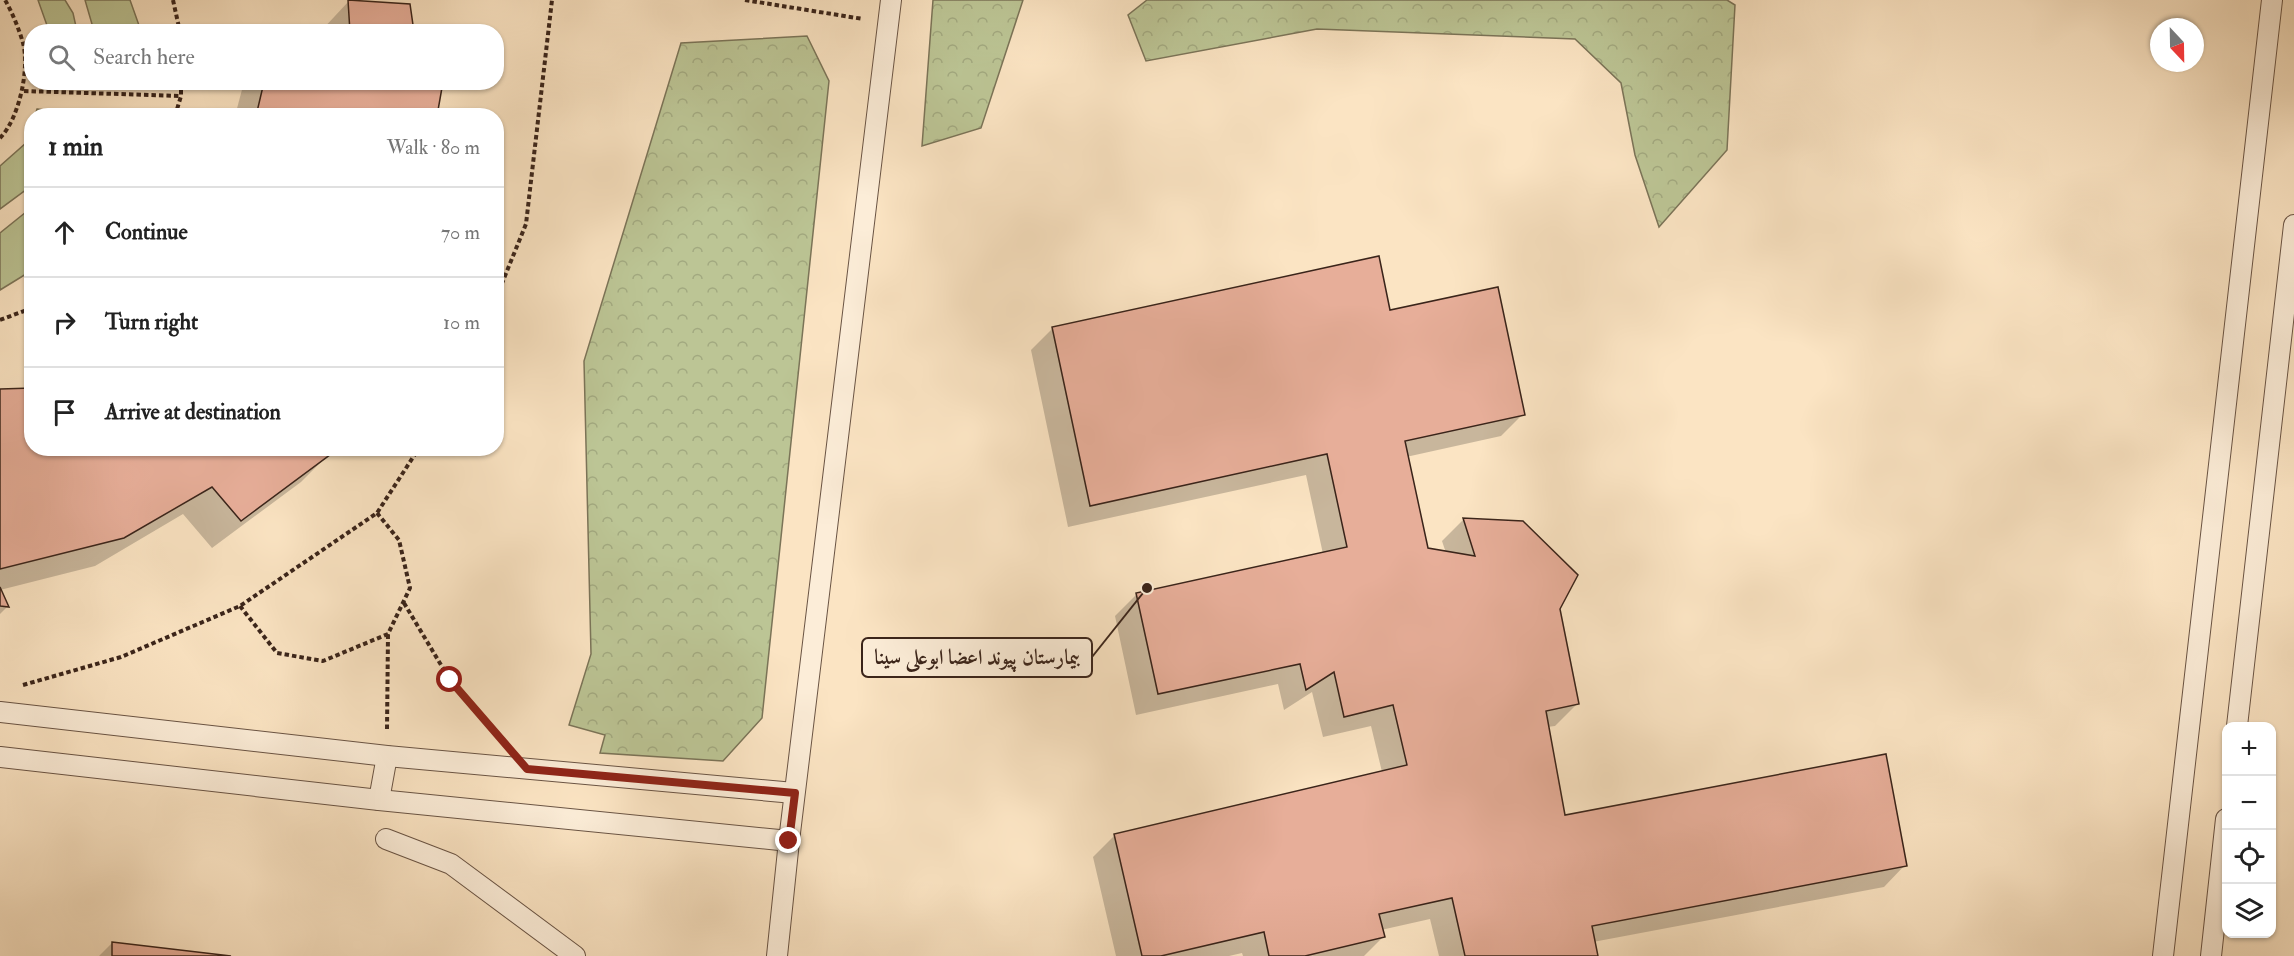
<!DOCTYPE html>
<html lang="en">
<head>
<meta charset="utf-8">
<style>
	:root { --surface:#fff; --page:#f2f2f2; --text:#222; --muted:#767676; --line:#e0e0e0 }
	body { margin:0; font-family:"IM FELL Double Pica",Amiri,serif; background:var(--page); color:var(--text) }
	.controls { position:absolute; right:18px; bottom:18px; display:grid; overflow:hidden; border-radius:12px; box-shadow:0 2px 4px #0004 }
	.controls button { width:54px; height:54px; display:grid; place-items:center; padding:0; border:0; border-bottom:2px solid var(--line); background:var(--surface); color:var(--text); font:30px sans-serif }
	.compass { position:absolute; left:2150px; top:18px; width:54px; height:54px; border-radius:50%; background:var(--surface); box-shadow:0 2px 4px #0004; rotate:158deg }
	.stop { position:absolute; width:18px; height:18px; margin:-14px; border:4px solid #8f2418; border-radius:50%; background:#fff }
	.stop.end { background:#8f2418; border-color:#fff; box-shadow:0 2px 6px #0008 }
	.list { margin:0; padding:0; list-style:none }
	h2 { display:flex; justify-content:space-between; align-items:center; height:78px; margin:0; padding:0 24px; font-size:26px }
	h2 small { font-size:20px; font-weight:400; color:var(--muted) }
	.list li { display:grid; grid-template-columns:39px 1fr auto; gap:18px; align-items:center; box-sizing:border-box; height:90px; padding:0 24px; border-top:2px solid var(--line) }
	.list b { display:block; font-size:22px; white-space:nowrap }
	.list em { font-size:20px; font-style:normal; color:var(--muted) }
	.icon { flex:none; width:33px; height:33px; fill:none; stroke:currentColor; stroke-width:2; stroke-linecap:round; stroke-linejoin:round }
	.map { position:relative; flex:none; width:2294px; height:956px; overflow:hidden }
	.search { position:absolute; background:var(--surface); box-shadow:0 2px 4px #0004; left:24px; top:24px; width:480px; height:66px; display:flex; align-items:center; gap:15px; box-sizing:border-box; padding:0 21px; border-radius:24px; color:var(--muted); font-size:22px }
	.panel { position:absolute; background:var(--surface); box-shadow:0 2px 4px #0004; left:24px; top:108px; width:480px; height:348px; border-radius:24px }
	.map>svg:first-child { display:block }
	.grass { fill:#bcc595; stroke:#7b7458; stroke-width:1.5 }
	.forest { fill:url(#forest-crowns); stroke:#7b7458; stroke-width:1.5 }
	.shadow { fill:#0003 }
	.building { fill:#e7ae99; stroke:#3a241a; stroke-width:1.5 }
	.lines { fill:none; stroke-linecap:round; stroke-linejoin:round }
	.lane-casing { stroke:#6a5444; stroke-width:22 }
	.path { stroke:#3a241a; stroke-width:4; stroke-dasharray:4.5 3; stroke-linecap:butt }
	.lane { stroke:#fcedd8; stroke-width:20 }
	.route { stroke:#8f2418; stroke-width:8 }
	.leader { fill:none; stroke:#3a241a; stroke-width:2 }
	.callout-dot { fill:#3a241a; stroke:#fcedd8; stroke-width:2 }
	.callout { fill:#fcedd8; stroke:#3a241a; stroke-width:2 }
	.callout-label { font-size:21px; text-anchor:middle; font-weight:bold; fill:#3a241a }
</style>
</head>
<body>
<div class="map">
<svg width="2294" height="956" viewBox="0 0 2294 956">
	<defs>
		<pattern id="forest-crowns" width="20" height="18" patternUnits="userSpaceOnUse" patternTransform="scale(1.5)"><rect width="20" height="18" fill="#bcc595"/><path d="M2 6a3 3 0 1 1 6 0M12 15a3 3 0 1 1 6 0" fill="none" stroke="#a2a980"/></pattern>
	</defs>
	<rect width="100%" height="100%" fill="#fbe4c3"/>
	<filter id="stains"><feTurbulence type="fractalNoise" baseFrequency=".00333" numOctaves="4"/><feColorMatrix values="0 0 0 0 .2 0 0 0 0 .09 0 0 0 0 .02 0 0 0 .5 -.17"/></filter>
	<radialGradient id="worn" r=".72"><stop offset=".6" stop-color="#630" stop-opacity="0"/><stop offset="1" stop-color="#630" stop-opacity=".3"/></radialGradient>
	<g class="grass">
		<polygon points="38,0 65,0 73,13 77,31 49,31"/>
		<polygon points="85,0 130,0 141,31 94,31"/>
		<polygon points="37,109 71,113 70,115 35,115"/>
		<polygon points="31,127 31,186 0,209 0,166 27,142"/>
		<polygon points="31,208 31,271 0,290 0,233"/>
	</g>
	<g class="forest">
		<polygon points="933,0 1023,0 981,128 922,146"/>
		<polygon points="1147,0 1727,0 1735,5 1727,150 1659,227 1635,155 1621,83 1575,39 1317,29 1146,61 1128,15"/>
		<polygon points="807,36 829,81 762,718 723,761 600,753 605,735 569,725 591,654 584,361 681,43"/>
	</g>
	<g class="shadow">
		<polygon points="349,1 412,32 320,32"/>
		<polygon points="244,82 442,82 436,116 235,116"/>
		<polygon points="1389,312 1523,414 1501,436 1406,457 1426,549 1446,553 1442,541 1464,519 1559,609 1577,704 1555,726 1547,727 1564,817 1905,865 1884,887 1593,942 1596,956 1439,956 1430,919 1381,930 1383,937 1364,956 1243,956 1242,953 1229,956 1116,956 1093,857 1115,835 1382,772 1371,726 1323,737 1312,692 1284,710 1278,684 1136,715 1115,616 1137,594 1323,554 1306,475 1068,527 1031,350 1053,328"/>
		<polygon points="0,391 32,448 329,454 301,482 212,548 183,514 95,566 0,590"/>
		<polygon points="0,591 7,607 0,614"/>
		<polygon points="112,943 218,956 99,956"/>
	</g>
	<g class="building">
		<polygon points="348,0 410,4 414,32 350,32"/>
		<polygon points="264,82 443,82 437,116 256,116"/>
		<polygon points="1379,256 1390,310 1498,287 1525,415 1405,441 1428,548 1475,556 1463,518 1523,521 1578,575 1560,609 1579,704 1546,711 1565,815 1886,754 1907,866 1592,926 1598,956 1465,956 1452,898 1379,914 1385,937 1305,956 1269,956 1264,932 1161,956 1142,956 1114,834 1407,765 1393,705 1344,717 1334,672 1306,690 1300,664 1158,694 1136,593 1347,547 1327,454 1090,506 1052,327"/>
		<polygon points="32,388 32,448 326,448 331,454 241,521 212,487 124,538 0,569 0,389"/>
		<polygon points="0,587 9,607 0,606"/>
		<polygon points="112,942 231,956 112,956"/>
	</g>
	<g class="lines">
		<g class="lane-casing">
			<g id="lane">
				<polyline points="0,712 387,756 794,793"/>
				<polyline points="2237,726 2294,225"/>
				<polyline points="0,757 379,800 789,841"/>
				<polyline points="379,800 387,756"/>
				<polyline points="386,839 451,864 575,956"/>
				<polyline points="777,956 789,841 891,0"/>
				<polyline points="2163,956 2272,0"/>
				<polyline points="2211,956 2226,819"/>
			</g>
		</g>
		<g class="path">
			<polyline points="173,0 180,32"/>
			<polyline points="745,0 863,19"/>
			<polyline points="24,91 181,96"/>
			<polyline points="175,116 181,96 181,82"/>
			<path d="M0,138C19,119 30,68 23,43C19,29 12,12 5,0"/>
			<polyline points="496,298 526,224 552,0"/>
			<polyline points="0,320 32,308"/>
			<polyline points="404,603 450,680 500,738"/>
			<polyline points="240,606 277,653 323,661 388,634 410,588 399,540 377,513"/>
			<polyline points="23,685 121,657 240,606 377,513 419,448"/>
			<polyline points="387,729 388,634"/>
		</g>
		<use href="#lane" class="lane"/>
	</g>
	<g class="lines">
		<polyline class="route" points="450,680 527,769 795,793 789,841"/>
	</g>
	<path class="leader" d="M1147 588L1092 657"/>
	<circle class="callout-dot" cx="1147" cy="588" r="6"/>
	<rect class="callout" x="862" y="638" width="230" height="39" rx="6"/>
	<g class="callout-label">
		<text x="977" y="664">بیمارستان پیوند اعضا ابوعلی سینا</text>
	</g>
	<rect width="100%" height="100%" filter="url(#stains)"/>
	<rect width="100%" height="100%" fill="url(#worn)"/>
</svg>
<div class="controls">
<button>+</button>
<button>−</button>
<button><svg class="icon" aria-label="locate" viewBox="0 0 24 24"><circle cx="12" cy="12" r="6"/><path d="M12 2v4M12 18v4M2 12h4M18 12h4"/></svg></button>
<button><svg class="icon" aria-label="layers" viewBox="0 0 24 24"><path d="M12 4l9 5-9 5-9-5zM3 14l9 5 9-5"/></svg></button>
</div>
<svg class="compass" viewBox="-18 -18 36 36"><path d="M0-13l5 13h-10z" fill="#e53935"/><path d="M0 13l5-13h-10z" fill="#767676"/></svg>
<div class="stop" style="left:450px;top:680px"></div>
<div class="stop end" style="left:789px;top:841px"></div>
<div class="search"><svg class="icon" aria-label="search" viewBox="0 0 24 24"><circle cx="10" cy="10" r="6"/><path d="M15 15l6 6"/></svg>Search here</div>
<section class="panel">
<h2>1 min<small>Walk · 80 m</small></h2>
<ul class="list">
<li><svg class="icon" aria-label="ahead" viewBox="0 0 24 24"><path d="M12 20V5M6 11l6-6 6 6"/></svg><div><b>Continue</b></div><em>70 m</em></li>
<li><svg class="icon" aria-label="right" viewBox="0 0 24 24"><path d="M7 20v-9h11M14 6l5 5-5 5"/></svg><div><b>Turn right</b></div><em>10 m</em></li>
<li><svg class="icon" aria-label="arrive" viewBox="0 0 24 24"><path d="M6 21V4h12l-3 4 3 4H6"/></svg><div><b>Arrive at destination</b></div></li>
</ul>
</section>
</div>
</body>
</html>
